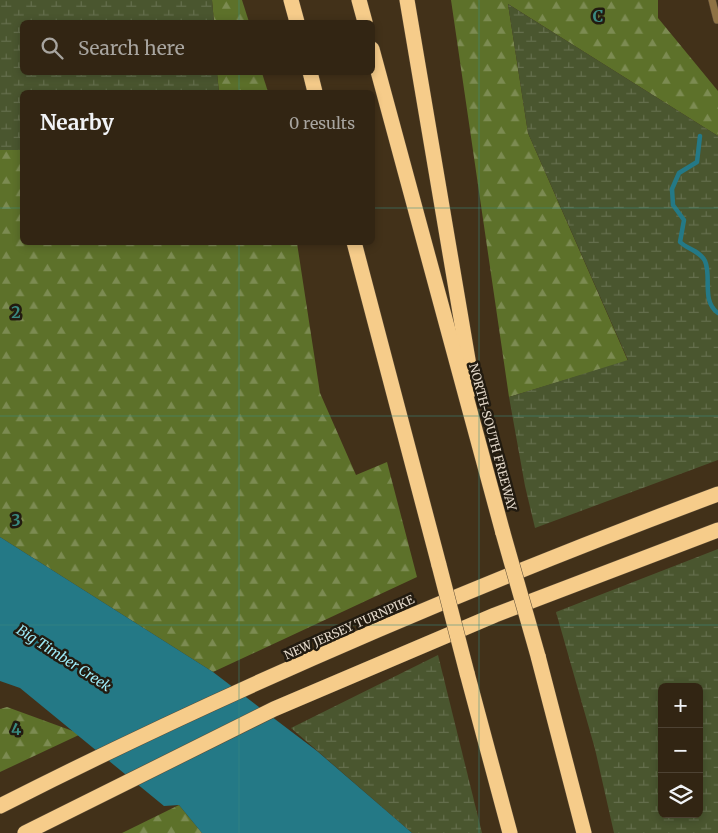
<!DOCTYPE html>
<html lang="en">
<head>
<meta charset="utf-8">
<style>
	:root { --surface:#322513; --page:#3d3121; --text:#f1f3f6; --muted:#a8a5a0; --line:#4d4233 }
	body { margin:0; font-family:Merriweather,serif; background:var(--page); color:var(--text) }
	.controls { position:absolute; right:15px; bottom:15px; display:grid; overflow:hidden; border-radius:8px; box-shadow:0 2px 8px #0003 }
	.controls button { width:45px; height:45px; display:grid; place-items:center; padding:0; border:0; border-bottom:1px solid var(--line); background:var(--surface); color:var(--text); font:25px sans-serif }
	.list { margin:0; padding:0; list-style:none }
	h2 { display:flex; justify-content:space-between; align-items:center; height:65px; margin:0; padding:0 20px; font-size:21px }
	h2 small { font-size:16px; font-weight:400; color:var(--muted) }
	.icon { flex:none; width:28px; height:28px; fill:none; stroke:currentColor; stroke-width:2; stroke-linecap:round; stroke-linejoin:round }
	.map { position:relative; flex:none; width:718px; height:833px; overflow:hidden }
	.search { position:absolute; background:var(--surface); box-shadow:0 2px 8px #0003; left:20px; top:20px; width:355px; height:55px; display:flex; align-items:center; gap:12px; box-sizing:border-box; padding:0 18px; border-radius:8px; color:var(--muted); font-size:19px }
	.panel { position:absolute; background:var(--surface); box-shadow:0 2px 8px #0003; left:20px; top:90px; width:355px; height:155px; border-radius:8px }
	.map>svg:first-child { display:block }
	.forest { fill:url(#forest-firs) }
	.wetland { fill:url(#wetland-marsh); fill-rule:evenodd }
	.water { fill:#247986 }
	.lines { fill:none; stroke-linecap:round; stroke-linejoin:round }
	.stream { stroke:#247986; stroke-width:4.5 }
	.service-casing { stroke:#5c4c36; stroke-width:8 }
	.motorway-casing { stroke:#5c4c36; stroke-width:16 }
	.service { stroke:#8e7244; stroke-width:7 }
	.motorway { stroke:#f6cc8a; stroke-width:15 }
	.motorway-bridge-casing { stroke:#5c4c36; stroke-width:16; stroke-linecap:butt }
	.motorway-bridge { stroke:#f6cc8a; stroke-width:15 }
	.grid { fill:none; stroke:#3a8a81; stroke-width:1; stroke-opacity:0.55 }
	.labels { text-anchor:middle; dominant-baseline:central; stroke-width:5; stroke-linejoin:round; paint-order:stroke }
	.street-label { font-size:12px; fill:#e5dacc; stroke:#221b10 }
	.water-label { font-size:14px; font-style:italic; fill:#9eebf8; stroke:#221b10 }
	.grid-label { font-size:16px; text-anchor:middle; font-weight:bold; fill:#3a8a81; stroke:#221b10; stroke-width:5; stroke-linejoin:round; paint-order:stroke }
</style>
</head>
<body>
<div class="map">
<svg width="718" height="833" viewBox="0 0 718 833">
	<defs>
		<pattern id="forest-firs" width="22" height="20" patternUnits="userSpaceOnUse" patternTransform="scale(1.25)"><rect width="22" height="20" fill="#5d712a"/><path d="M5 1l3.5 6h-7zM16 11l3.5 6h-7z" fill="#7c8b52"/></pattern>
		<pattern id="wetland-marsh" width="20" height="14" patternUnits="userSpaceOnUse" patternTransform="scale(1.25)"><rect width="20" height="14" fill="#4a562f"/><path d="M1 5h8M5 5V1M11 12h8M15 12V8" fill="none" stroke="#646e4c"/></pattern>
	</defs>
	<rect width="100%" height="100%" fill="#423119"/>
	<g class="forest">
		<polygon points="212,0 242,0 249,22 214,22"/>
		<polygon points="451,0 658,0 658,18 718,91 718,136 508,4 528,133 628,361 509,397"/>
		<polygon points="217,73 262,73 268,92 219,92"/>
		<polygon points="0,150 22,150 22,242 297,243 320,393 356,475 387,462 417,577 213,672 0,537"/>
		<polygon points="7,707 81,734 0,772 0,709"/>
		<polygon points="179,805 202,833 122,833"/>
	</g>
	<g class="wetland">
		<polygon points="0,0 212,0 214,22 22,22 22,72 217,73 219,92 22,92 22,150 0,150"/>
		<polygon points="508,4 718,136 718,460 535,528 525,486 509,397 628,360 528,133"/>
		<path d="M718,549V833H614L595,749L556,612ZM662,687H699V814H662Z"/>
		<polygon points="438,655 482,833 412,833 291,728"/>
	</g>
	<polygon class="water" points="0,537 213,672 317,751 412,833 202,833 179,805 164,806 20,688 0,681"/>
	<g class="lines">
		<path class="stream" d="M700,136L697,162L679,173L672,189L673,205L684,220L680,242C687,249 700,251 705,261C712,277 701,301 718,313"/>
		<g class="service-casing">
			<polyline id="service" points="712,0 717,20"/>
		</g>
		<g class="motorway-casing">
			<g id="motorway">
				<polyline points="291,0 297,22"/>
				<polyline points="359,0 365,22"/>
				<polyline points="407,0 473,389"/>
				<polyline points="372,49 503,533"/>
				<polyline points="310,72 315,92"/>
				<polyline points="354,242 439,565"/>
				<polyline points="538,656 584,833"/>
				<polyline points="467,673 510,833"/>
				<path d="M0,806C232,688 474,585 718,494"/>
				<polyline points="25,833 274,709 495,615 718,530"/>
			</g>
		</g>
		<use href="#service" class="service"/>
		<use href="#motorway" class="motorway"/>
		<g class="motorway-bridge-casing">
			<g id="motorway-bridge">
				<polyline points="503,533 538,656"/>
				<polyline points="439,565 467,673"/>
			</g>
		</g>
		<use href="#motorway-bridge" class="motorway-bridge"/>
	</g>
	<path class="grid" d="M239,0V22M479,0V833M239,72V92M0,208H22M372,208H718M239,242V833M0,416H718M0,625H718"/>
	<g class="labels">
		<g class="street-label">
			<text transform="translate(493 437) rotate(75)">NORTH-SOUTH FREEWAY</text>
			<text transform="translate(349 627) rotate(-24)">NEW JERSEY TURNPIKE</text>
		</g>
		<g class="water-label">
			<text transform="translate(64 658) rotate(33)">Big Timber Creek</text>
		</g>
	</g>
	<g class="grid-label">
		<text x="598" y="22">C</text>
		<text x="16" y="318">2</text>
		<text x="16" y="526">3</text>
		<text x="16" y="735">4</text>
	</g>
</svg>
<div class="controls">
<button>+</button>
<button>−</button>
<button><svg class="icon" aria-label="layers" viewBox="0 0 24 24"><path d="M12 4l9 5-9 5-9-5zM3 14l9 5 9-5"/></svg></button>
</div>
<div class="search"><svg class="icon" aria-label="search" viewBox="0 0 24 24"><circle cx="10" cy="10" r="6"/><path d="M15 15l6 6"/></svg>Search here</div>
<section class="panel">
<h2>Nearby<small>0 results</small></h2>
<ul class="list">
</ul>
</section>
</div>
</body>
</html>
